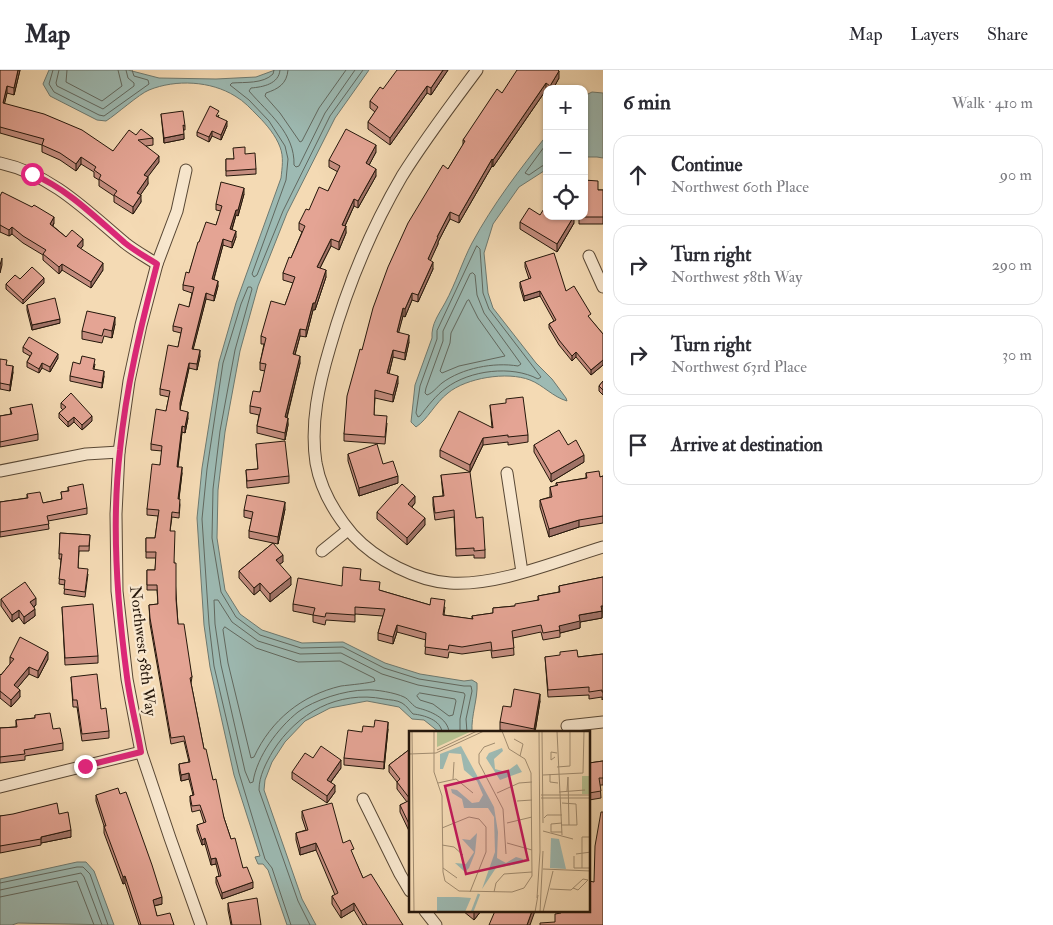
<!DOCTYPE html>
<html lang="en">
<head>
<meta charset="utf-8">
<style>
	:root { --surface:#fff; --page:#f2f2f3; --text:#2b2b33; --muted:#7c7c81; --line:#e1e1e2 }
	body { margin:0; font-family:"IM FELL Double Pica",serif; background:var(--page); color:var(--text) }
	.controls { position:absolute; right:15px; top:15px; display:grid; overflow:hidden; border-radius:10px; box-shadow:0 1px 4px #0004 }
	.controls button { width:45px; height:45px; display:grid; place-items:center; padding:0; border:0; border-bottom:1px solid var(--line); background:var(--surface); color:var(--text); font:25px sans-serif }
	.stop { position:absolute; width:15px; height:15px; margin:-11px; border:4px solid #db2777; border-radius:50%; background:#fff }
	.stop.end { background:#db2777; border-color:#fff; box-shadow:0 1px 5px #0008 }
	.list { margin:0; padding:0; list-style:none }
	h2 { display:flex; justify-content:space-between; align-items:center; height:65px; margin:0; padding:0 20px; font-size:21px }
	h2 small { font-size:16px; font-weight:400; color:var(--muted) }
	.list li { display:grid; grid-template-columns:32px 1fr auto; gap:15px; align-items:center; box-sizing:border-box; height:80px; margin:0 10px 10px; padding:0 10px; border:1px solid var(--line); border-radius:15px }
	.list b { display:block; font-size:19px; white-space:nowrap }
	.list p { margin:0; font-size:16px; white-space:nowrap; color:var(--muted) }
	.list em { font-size:16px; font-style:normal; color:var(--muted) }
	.icon { flex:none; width:28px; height:28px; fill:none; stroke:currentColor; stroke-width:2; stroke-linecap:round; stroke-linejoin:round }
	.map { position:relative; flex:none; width:603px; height:855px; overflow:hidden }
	header { display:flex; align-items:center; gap:30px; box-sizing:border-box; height:70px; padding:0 25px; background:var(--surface); border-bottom:1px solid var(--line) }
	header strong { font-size:24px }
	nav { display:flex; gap:28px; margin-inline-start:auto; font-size:18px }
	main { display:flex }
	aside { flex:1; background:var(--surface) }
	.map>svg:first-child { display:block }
	.water { fill:#9dbab3; stroke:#6d7970 }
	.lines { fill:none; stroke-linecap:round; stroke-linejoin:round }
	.shore { stroke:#61685f; stroke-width:1 }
	.street-casing { stroke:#594835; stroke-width:13 }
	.street { stroke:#f8e7ce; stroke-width:11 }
	.wall { fill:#c48d7f; stroke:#25170b }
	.shaded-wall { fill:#a07368; stroke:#25170b }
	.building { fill:#e4a494; stroke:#25170b }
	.route { stroke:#db2777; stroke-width:6 }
	.labels { text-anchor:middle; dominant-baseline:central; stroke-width:4.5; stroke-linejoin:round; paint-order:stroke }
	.street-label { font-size:16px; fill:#25170b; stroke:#f8e7ce }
	.inset-river { fill:none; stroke:#9dbab3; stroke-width:2.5 }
	.inset-road { fill:none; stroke:#a18c70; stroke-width:1 }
	.view { fill:#c2185b; fill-opacity:0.15; stroke:#c2185b; stroke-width:2.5 }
	.inset-edge { fill:none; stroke:#25170b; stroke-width:2.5 }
</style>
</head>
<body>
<header>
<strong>Map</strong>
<nav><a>Map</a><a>Layers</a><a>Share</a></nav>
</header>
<main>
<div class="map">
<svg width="603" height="855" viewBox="0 0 603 855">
	<rect width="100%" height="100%" fill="#f4dab4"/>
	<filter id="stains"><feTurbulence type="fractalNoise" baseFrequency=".004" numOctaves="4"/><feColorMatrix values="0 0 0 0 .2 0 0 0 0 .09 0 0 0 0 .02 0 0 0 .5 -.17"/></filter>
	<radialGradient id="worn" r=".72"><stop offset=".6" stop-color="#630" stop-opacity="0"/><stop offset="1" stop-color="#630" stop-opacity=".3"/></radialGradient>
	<g class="water">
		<path d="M49,0H128L159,8L216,9L256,7L275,0H369L335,48L287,143L258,216L240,281L225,362L218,420L217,468L225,520L240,544L262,560L302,573L343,572L385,593L420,604L464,611L472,610L477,613C478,629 471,645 472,662H439L424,650L412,649L399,637L367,631L330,638L305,651L285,672L272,692L265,710L264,720L302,829L316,855H287L268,800L263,794H258L255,787L260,786L234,705L210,597L204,555L197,448L202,398L219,292L236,233L281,108C282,98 284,87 280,77C276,66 267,55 258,46C251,39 244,31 235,26C211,11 176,9 149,20C139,24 117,44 106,51L97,50L50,26L43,14Z"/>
		<polygon points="592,22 603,23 603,88 597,87 584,87 584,26"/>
		<path d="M547,65V99L519,117L493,154L484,183L488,223L493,238L536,293L552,309L566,328L567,331C553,327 543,315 530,310C507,301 466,308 448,323C435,333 428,349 416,357L411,352L415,315L432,268C431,254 439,244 445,233C456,213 462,192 472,173C493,134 520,99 547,65Z"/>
		<polygon points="77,792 86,792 94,801 114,855 18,853 12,855 0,855 0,809"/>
	</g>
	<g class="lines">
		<g class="shore">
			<polyline points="53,0 49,14 54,22 99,45 104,46 149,14 148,10 134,6 132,0"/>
			<polyline points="59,0 56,13 57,16 103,39 134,16 134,13 128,8 126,0"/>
			<polyline points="67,0 66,12 102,31 122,16 118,0"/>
			<path d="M274,0L273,4C263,14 245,12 232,13L230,15L249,30L269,51L285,76L288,89L286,110L252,204L254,207L257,205L283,141L330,46L363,0"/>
			<path d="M280,0C279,14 263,17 251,18L249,21C268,43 295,63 294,95L296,97L299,96L325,43L355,0"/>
			<path d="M288,0C287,14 278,19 266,23L265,26L280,43L300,72L302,71L319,38L346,0"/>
			<polyline points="547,73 525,103 529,105 542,96 547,95"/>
			<path d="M477,176L480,179L483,223L489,239L541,307L538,309C512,295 470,300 446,318C436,325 428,336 420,346L418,347L416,343L420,316L437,269V261Z"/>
			<path d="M473,203L475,205L477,225L484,243L521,294L518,296C494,292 462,298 442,313C437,317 433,323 427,325L425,323L426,318L443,271V261L470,204Z"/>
			<polygon points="469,230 478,248 505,286 459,296 442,303 440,301 450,273 451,263 467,231"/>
			<path d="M225,557L256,578L298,592L340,591L374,608L375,611C371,613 349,615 341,616C302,625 271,650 254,687L251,688L228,593L223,560Z"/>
			<polygon points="420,623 455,629 456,631 453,645 449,646 433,634 420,630 417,626"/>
			<path d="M449,662C448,648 430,641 418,638C413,637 409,629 404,627C396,623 375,619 366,620C345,620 314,630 298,642C278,658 257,686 253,712L250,713L245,701L221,595L215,554L214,530H218L232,552L258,571L300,584L341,583L382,604L418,615L464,623L465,625L460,649V662"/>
			<polyline points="0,813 77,797 83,797 90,804 108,855"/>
			<polyline points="0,820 81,803 84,807 102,855"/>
			<polyline points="0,827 77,811 94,855"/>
			<polyline points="291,855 272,798 265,789 239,703 214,596 209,554 202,449 207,399 223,293 241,234 248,217 251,217 252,219 235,280 220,361 213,419 212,468 221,522 236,547 260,565 301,578 343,577 384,598 419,609 464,616 471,616 472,621 466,649 467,662"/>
			<path d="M310,855L298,831L259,720C259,706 266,693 273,681C297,643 338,620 384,629C390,630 397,630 402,633C407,636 409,640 413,644C424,645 441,650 442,662"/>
		</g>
		<g class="street-casing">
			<g id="street">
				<path d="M477,0C451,35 425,69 402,106C371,159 347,217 330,277C319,314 310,353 316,393C321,421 335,444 353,465C376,490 417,511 450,513C498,516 557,491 603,477"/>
				<path d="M0,93C51,104 87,141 125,173C135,181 146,187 157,194"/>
				<polyline points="186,100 177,141 157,194 141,255 129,311 119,382 116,444 117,521 127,609 141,682 170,768 201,855"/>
				<polyline points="589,186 603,217"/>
				<polyline points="0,401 86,384 119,382"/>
				<polyline points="507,403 522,502"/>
				<polyline points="322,481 348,460"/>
				<polyline points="567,656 603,652"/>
				<polyline points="0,717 141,682"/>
				<polyline points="363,729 400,804 410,821"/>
				<polyline points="425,841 436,855"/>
			</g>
		</g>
		<use href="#street" class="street"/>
	</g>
	<g class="wall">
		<polygon points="0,0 20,0 14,25 7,23 4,34 113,81 136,65 153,68 153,75 146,76 159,92 147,107 148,114 140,125 141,132 133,144 114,132 114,126 99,116 99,110 94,107 94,102 81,94 76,101 60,90 42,82 42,75 0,63"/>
		<polygon points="448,0 431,25 427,23 390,75 368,59 368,52 375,42 370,38 370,31 383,19"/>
		<polygon points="559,8 553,19 547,19 547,21 546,20 493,97 492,96 459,153 450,149 438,172 438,174 430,190 433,199 418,232 412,230 405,247 403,246 398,262 409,272 405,290 393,287 389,304 398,313 393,332 375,328 374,345 387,353 385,374 344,371 344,364 362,280 448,99 463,75 463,70 502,23"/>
		<polygon points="161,44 185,56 185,60 183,60 184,69 164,73"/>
		<polygon points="219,45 218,47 227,56 221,70 212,66 209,72 197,66 197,62"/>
		<polygon points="376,82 369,95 376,106 358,138 354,136 345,156 346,163 339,180 331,176 320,198 326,207 315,240 313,240 306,267 300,266 295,285 300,293 287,348 288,355 285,370 257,363 257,356 259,345 250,343 250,336 260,322 265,301 260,300 260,293 264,274 261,274 261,266 285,235 293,213 283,210 283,203 291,188 302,162 299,160 299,153 309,140 328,121 338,102 329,97 329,90"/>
		<polygon points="245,84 256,99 256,104 226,106 226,89 233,89"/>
		<polygon points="598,120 603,120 603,154 579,154 579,146"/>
		<polygon points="244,124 238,146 236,145 232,160 236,167 232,178 223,175 214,209 218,216 214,231 206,229 193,279 200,286 197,300 189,298 180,339 180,340 188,348 185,363 182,362 178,397 182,403 179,429 180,435 179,448 172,447 170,461 174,493 178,554 192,607 191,613 204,679 224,748 231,769 243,798 253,818 222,829 216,813 216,807 219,806 216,794 211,795 205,774 202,775 197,761 197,755 204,753 200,740 192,742 190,731 190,726 193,725 189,709 181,711 179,700 179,694 189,692 184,671 171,674 150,554 149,535 158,534 157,520 147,520 147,500 155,500 156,488 146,488 146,468 155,468 158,446 147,445 147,439 160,395 162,381 151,380 151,374 166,341 169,327 160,325 160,319 178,277 181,263 173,261 173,256 189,237 192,223 183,220 183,215 189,203 199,172 216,155 221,141 216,140 216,134"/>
		<polygon points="0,126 54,153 53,156 66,167 83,176 80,179 103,200 91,218 62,200 59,204 43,190 43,185 23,173 12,164 9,166 0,162"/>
		<polygon points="540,145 574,153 557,182 520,159 520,152"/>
		<polygon points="525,192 566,221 603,264 603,295 591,305 576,287 572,291 559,275 549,258 549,254 554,251 540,226 524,231 520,217 520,212 529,209 525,197"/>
		<polygon points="20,209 44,213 23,234 6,219 6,214"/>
		<polygon points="27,235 60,253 32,260 27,240"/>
		<polygon points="115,254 112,268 104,266 102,273 82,269 82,261"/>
		<polygon points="23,277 58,288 50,302 42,298 39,303 27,297 27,292 30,286 23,282"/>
		<polygon points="0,289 13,302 10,321 0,319"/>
		<polygon points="80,294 95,294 94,299 104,306 102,318 70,311 70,306"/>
		<polygon points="603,311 603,325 599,321 599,316"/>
		<polygon points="61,333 92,351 82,360 74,352 68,357 59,348 59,343 63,340 61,338"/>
		<polygon points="490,335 528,365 528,372 508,375 508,372 483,375 470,402 440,387 440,380 492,358"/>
		<polygon points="10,338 38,364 38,370 0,377 0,346 11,344"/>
		<polygon points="256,374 289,406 289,413 247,418 246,400 258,399"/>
		<polygon points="534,375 568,375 584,392 551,412 534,382"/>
		<polygon points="348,384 383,394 398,413 359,426 348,391"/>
		<polygon points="586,403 600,407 603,406 603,453 579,457 549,467 540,437 540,430 550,427 550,417 556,416 556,413 586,408"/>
		<polygon points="441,405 476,448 485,480 485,488 474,488 474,485 456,486 454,447 435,450 433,435 433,427 443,426"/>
		<polygon points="68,417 87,438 87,444 48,451 49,459 0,467 0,432 27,428 27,424 43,433 62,429 61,422 68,421"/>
		<polygon points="415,433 412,437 425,455 407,475 377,449 377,442"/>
		<polygon points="285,439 278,474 273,473 283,492 279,494 291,515 270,532 260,520 254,525 239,508 239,501 273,473 249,468 249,461 252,449 244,447 244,440"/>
		<polygon points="60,463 90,465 89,481 79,481 78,498 88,504 85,527 64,524 65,515 59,514 61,489 59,489"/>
		<polygon points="603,507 602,548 580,552 580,558 560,563 560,567 543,570 541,562 513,568 514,585 492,588 491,580 462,584 449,582 448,588 425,584 426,570 397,562 393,574 378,570 378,563 383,546 355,544 355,552 326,550 325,555 313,552 313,545 293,541 293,534 361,510 379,520 430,535 445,537 444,545 472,549 472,546 493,543 493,538 515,536 538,530 538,526 559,522 559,516"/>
		<polygon points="1,529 36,535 34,537 35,546 24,554 19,547 12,552 1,536"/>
		<polygon points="62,537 98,586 98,593 65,595"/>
		<polygon points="603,584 603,629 602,630 602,627 589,629 589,625 548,627 545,587 578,587"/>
		<polygon points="10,587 48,589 38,608 29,604 17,618 20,627 11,637 0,628 0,604 1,605 10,594"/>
		<polygon points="71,607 101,639 109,661 109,668 82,671 77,637 73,637"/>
		<polygon points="540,631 535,662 514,662 500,660 500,652"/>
		<polygon points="35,645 53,659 63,673 63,680 25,686 25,690 0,693 0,658 16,657 16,650 35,648"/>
		<polygon points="388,659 384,699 344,695 344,688 362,662"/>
		<polygon points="410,679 410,763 400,742 400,735 407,732 397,719 397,712 389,702 389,695"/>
		<polygon points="313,688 341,698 331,712 335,722 327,733 292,709 292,702"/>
		<polygon points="603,691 603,715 600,715 601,728 589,730 589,693"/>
		<polygon points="96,725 162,834 154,836 157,846 174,855 139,855 125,813 123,814 104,763 104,756 96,731"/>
		<polygon points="302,741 343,773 353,786 363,808 403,855 363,855 354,840 341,848 332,834 332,826 335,825 316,780 300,785 296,770 296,763 306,760 302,748"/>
		<polygon points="59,744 71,767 41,773 41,775 0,783 0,746"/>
		<polygon points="228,833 261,855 231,855 228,840"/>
		<polygon points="463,841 481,841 474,850"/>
	</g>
	<g class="shaded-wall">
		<polygon points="18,0 20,0 14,25 14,18"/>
		<polygon points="443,0 448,0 431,25 431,18"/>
		<polygon points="559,1 559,8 553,19 550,19 550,16"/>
		<polygon points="546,13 546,20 493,97 493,90"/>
		<polygon points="7,16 7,23 3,40 3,33"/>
		<polygon points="427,16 427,23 390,75 390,68"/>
		<polygon points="227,51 227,56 221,70 221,65"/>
		<polygon points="212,61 212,66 209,72 209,67"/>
		<polygon points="184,64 184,69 164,73 164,68"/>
		<polygon points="376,75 376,82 366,101 366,93"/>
		<polygon points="159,86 159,92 144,112 144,105"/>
		<polygon points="81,87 81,94 76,101 76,94"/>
		<polygon points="492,89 492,96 459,153 459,146"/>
		<polygon points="376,99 376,106 358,138 358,131"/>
		<polygon points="148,107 148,114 137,130 137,123"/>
		<polygon points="244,118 244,124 238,146 238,140"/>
		<polygon points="141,125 141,132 133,144 133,137"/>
		<polygon points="354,129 354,136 342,162 342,155"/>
		<polygon points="236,140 236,145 230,165 230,159"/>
		<polygon points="450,142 450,149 438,172 438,174 428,196 428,189 437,167"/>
		<polygon points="574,146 574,153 557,182 557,174"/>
		<polygon points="54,147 54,153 50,160 50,154"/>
		<polygon points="346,156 346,163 339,180 339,172"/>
		<polygon points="12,157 12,164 9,166 9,160"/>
		<polygon points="236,161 236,167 232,178 232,172"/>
		<polygon points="83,169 83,176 77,183 77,176"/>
		<polygon points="223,169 223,175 212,215 212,209"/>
		<polygon points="331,169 331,176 317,204 317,197"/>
		<polygon points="2,188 2,195 0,203 0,195"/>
		<polygon points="433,192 433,199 418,232 418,225"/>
		<polygon points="103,193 103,200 91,218 91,212"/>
		<polygon points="62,194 62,200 59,204 59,197"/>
		<polygon points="326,200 326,207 315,240 315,233"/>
		<polygon points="44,208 44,213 23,234 23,230"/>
		<polygon points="218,211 218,216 214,231 214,226"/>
		<polygon points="540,221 540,226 524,231 524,226"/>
		<polygon points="206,223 206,229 192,284 192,279"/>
		<polygon points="412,223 412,230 405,247 405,239"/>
		<polygon points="313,233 313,240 306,267 306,260"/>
		<polygon points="403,238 403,246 397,269 397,262"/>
		<polygon points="115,247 115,254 112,268 112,261"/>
		<polygon points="60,249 60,253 32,260 32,255"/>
		<polygon points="300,259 300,266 293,291 293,284"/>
		<polygon points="409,265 409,272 405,290 405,283"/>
		<polygon points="200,280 200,286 197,300 197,294"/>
		<polygon points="393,280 393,287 387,311 387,303"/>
		<polygon points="576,282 576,287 572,291 572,286"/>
		<polygon points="58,284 58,288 50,302 50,297"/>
		<polygon points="300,286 300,293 285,354 285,347"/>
		<polygon points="603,290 603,295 591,305 591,300"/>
		<polygon points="42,293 42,298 39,303 39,299"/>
		<polygon points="189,293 189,298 180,339 180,333"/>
		<polygon points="13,296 13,302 10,321 10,315"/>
		<polygon points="104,301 104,306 102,318 102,313"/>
		<polygon points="398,306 398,313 393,332 393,325"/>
		<polygon points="188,342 188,348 185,363 185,357"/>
		<polygon points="92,346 92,351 82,360 82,355"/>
		<polygon points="74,347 74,352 68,357 68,352"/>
		<polygon points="288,348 288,355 285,370 285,363"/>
		<polygon points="182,356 182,362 177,402 177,397"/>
		<polygon points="483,368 483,375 470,402 470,395"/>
		<polygon points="584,385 584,392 551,412 551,404"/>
		<polygon points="182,397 182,403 178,435 178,429"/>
		<polygon points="398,406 398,413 359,426 359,418"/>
		<polygon points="415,426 415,433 408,441 408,434"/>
		<polygon points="285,432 285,439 278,474 278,467"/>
		<polygon points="425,448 425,455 407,475 407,468"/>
		<polygon points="579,450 579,457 549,467 549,459"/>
		<polygon points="283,485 283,492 276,497 276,490"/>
		<polygon points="291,507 291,515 270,532 270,524"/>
		<polygon points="260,513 260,520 254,525 254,518"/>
		<polygon points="36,528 36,535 30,539 30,532"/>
		<polygon points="35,539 35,546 24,554 24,547"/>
		<polygon points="19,540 19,547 12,552 12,545"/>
		<polygon points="602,541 602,548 580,552 580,558 560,563 559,556 579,545"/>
		<polygon points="397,555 397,562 393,574 393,567"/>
		<polygon points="48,582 48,589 38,608 38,601"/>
		<polygon points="29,597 29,604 14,622 14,615"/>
		<polygon points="20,620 20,627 11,637 11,630"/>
		<polygon points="540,624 540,631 535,662 534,662"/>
		<polygon points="388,652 388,659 384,699 384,692"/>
		<polygon points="341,690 341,698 327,717 327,710"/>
		<polygon points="189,703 189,709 181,711 181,705"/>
		<polygon points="335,715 335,722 327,733 327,726"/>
		<polygon points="71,760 71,767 41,773 41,767"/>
		<polygon points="205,768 205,774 202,775 202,770"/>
		<polygon points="316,773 316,780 300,785 300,778"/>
		<polygon points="216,788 216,794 211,795 211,789"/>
		<polygon points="125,806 125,813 123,814 123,807"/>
		<polygon points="253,812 253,818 222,829 222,823"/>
		<polygon points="162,827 162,834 153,836 153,830"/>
		<polygon points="354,833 354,840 341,848 341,841"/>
		<polygon points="475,841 481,841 474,850 474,843"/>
		<polygon points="532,841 535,841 530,855 527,855"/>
	</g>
	<g class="building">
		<polygon points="0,0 18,0 14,18 7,16 3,33 44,44 82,60 113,81 129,60 136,65 141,59 153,68 138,70 159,86 144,105 148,107 137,123 141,125 133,137 114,125 117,121 99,109 101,105 94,100 96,97 81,87 76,94 60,83 42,75 44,69 0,57"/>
		<polygon points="397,0 443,0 431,18 427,16 390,68 368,52 378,37 370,31 380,17 383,19"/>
		<polygon points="517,0 558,0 559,1 550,16 546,13 493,90 492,89 459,146 450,142 437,167 438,167 428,189 433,192 418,225 412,223 405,239 403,238 397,262 409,265 405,283 393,280 387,303 398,306 393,325 375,320 374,345 387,346 385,367 344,364 347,326 360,279 362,280 373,238 388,197 408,153 443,95 448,99 465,71 463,70 497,19 502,23"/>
		<polygon points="210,36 219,41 216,46 227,51 221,65 212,61 209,67 197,62"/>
		<polygon points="183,41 185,56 183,55 184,64 164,68 161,44"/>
		<polygon points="346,59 376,75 366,93 376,99 358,131 354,129 342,155 346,156 339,172 331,169 317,197 326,200 315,233 313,233 306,260 300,259 293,284 300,286 285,347 288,348 285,363 257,356 261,338 250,336 253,321 260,322 266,294 260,293 266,268 261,266 271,231 285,235 295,207 283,203 289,187 291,188 305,156 299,153 306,139 309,140 319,117 328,121 340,96 329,90"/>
		<polygon points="245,77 245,84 255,83 256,99 226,101 226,89 234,89 233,78"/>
		<polygon points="584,110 598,111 598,120 603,120 603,147 579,147 584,146"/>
		<polygon points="221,112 244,118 238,140 236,140 230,159 236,161 232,172 223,169 212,209 218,211 214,226 206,223 192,279 200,280 197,294 189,293 180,333 180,340 188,342 185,357 182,356 177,397 182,397 178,429 180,429 179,443 172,442 170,461 175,461 174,493 176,493 176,529 178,554 184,554 192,607 190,608 204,679 206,679 213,710 216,709 224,748 231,769 235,768 243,798 247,797 253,812 222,823 216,807 221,806 216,788 211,789 205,768 202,770 197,755 206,752 200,735 192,736 190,726 194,725 189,703 181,705 179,694 190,692 184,666 171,668 150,548 149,535 158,534 157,515 147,515 147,500 155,500 156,482 146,482 146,468 155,468 159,440 147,439 152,394 160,395 162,376 151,374 156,339 166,341 170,321 160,319 168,275 178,277 182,258 173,256 179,234 189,237 194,217 183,215 186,202 189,203 198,172 199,172 206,152 216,155 222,136 216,134"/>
		<polygon points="2,122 32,137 34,135 54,147 50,154 66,167 72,160 83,169 77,176 103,193 91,212 62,194 59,197 43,184 46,180 23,166 12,157 9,160 0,155 0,126"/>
		<polygon points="547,134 547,146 574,146 557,174 520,152 529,138 540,145"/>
		<polygon points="554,183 566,221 574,216 591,244 588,246 603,264 603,290 591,300 576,282 572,286 559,270 549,254 556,250 540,221 524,226 520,212 531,208 525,192"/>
		<polygon points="32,197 44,208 23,230 6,214 15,205 20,209"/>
		<polygon points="55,228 60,249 32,255 27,235"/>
		<polygon points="87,241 115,247 112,261 104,259 102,266 82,261"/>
		<polygon points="29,267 58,284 50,297 42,293 39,299 27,292 32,283 23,277"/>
		<polygon points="82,286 95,289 93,299 104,301 102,313 70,306 73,292 80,294"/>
		<polygon points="0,289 7,290 6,295 13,296 10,315 0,313"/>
		<polygon points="603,311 603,320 599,316"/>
		<polygon points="71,323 92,346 82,355 74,347 68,352 59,343 66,337 61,333"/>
		<polygon points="523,327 528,365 508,367 508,365 483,368 470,395 440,380 459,341 493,358 490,335 506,333 506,329"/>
		<polygon points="32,334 38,364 0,372 0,346 12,344 10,338"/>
		<polygon points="559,360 568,375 576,370 584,385 551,404 534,375"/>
		<polygon points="285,371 289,406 247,411 246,400 258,399 256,374"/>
		<polygon points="377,374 383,394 393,391 398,406 359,418 348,384"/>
		<polygon points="599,401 600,407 603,406 603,446 579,450 549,459 540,430 552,427 550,417 558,415 556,413 587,408 586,403"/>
		<polygon points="470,402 476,448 483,447 485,480 474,481 474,478 456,479 454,440 435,443 433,427 444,426 441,405"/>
		<polygon points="83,414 87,438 47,446 49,454 0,462 0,432 28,428 27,424 40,422 43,433 62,429 61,422 69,421 68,417"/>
		<polygon points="402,414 415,426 408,434 425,448 407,468 377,442"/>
		<polygon points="247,425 285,432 278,467 249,461 253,442 244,440"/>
		<polygon points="60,463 90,465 89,476 79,476 78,498 88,499 85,522 64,519 65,510 59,509 62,484 59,484"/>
		<polygon points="273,473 283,485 276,490 291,507 270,524 260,513 254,518 239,501"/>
		<polygon points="343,497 361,499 360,510 380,512 379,520 430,535 431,528 445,530 443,545 473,549 472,546 493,543 493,538 515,536 515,534 539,530 538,526 560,522 559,516 603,507 603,536 601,536 602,541 579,545 580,551 559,556 560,560 543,563 541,555 512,561 514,578 492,581 491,572 462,577 449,575 448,580 425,577 426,563 397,555 393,567 378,563 385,539 355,537 355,545 326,543 325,547 313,545 315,538 293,534 298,508 342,516"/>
		<polygon points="25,512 36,528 30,532 35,539 24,547 19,540 12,545 1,529"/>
		<polygon points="93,534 98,586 65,588 62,537"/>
		<polygon points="20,567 48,582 38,601 29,597 14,615 20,620 11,630 0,621 0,604 1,605 14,589 10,587"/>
		<polygon points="577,580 578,587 603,584 603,622 602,622 602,620 589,622 589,617 548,620 545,587 560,585 560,582"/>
		<polygon points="97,604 101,639 106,638 109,661 82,664 77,630 73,630 71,607"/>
		<polygon points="514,619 540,624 534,659 500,652 503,636 511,637"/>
		<polygon points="50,643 53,659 60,658 63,673 24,680 25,684 0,687 0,658 17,657 16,650 35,648 35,645"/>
		<polygon points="375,650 388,652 384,692 344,688 348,660 362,662 363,656 374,657"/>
		<polygon points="321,676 341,690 327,710 335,715 327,726 292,702 305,683 313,688"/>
		<polygon points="410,679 410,729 397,712 400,709 389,695"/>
		<polygon points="603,691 603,708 599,708 601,721 589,723 589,693"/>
		<polygon points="118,718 120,724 126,722 152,795 162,827 153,830 157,846 170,843 174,855 141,855 125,806 123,807 104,756 106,756 96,725"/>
		<polygon points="410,730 410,756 400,735"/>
		<polygon points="57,733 59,744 68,742 71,760 41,767 41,769 0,776 0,746 13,744"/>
		<polygon points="332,733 343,773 350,770 354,779 351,780 363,808 371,804 403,855 367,855 354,833 341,841 332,826 338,823 316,773 300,778 296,763 308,760 302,741"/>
		<polygon points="601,742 603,742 603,855 540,855 540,853 555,852 555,844 561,843 561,841 589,841 589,811 594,812 595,776"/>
		<polygon points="257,828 261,855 232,855 228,833"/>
		<polygon points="495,841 532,841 527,855 489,855"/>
	</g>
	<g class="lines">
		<path class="route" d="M32,104C68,119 96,148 125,173C135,181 146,187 157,194C141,256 126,317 120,380C111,455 117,533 127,607C130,632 137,657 141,682L85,696"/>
	</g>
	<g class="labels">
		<g class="street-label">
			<text transform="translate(143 581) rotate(83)">Northwest 58th Way</text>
		</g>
	</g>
	<g transform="translate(409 661)">
		<rect width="181" height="181" fill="#f4dab4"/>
		<path d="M28,0H63L28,16ZM181,29V63H173V45H181Z" fill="#b6c191"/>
		<path d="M52,15L85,76L89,101L88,127L97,132L107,126L114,128L113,132L87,137L73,158L86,121L85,86L79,77H55L53,68L43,62L42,58L48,59L63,72L70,71L74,64L68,50L55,39L52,23L40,22L34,38H31V23ZM93,17L94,20L85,28L86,38L97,41L108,33L113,41L91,49L77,27L80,22ZM68,102L66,122L60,137L56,141L46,132L57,133L65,121L53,108L61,109ZM142,107L150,108L157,138L141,137ZM28,166H49L62,167L56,181H28Z" fill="#9dbab3"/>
		<path class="inset-river" d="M63,181L70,163"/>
		<path class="inset-road" d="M3,0L5,181M25,0V41L33,65L34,141L36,150L50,160L103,161L115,157L123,145L122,42L116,28L100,18L93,0M133,0L134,92M148,0L153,104M105,8L114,13L111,25M28,19L68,0M0,23L27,22L75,0M70,23V32L94,78L97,123M70,23L75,16L86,12M146,26L142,29V21L148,22M148,36L161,35V0M141,43V51L149,52M134,44L174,42L175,0M44,48L45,31M29,52L47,48L64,62M158,60L159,46L160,94M150,61L176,59M88,62L110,52L123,51M132,64H182M132,67H182M108,70L123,69M153,72L167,73L168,94H153M135,87L138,84H153M98,92L123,86M153,92L142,93V101H153M33,97L60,86L70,88L77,96V121L61,161M134,100L164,108M98,112L123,119M33,114L45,116L54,124M167,123L182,121M165,125V137H182M34,137L48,147M173,137V106H182M134,138L182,140M141,158L162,159L174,148L179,149L169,159L164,157M85,161L87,152L95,143L123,141M128,167L131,121L130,0M126,181L129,164M131,181L134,120M134,181L144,140M134,181H162"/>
		<path class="view" d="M99,40L119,129L57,143L36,55Z"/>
		<rect width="181" height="181" class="inset-edge"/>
	</g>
	<rect width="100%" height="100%" filter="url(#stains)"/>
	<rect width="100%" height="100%" fill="url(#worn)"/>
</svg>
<div class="controls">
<button>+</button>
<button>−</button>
<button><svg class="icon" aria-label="locate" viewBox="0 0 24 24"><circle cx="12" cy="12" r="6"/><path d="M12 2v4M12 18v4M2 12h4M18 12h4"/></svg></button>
</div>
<div class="stop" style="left:32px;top:104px"></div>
<div class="stop end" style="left:85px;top:696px"></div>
</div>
<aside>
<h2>6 min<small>Walk · 410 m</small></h2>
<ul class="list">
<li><svg class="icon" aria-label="ahead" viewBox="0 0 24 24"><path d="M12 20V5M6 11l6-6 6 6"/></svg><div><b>Continue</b><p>Northwest 60th Place</p></div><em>90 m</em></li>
<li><svg class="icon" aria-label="right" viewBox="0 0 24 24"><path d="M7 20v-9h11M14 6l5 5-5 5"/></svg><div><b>Turn right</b><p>Northwest 58th Way</p></div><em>290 m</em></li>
<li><svg class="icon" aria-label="right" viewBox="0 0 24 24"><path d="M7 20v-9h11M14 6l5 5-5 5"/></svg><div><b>Turn right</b><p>Northwest 63rd Place</p></div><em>30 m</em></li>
<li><svg class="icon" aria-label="arrive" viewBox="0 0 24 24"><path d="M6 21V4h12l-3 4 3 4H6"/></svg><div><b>Arrive at destination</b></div></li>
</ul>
</aside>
</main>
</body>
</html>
